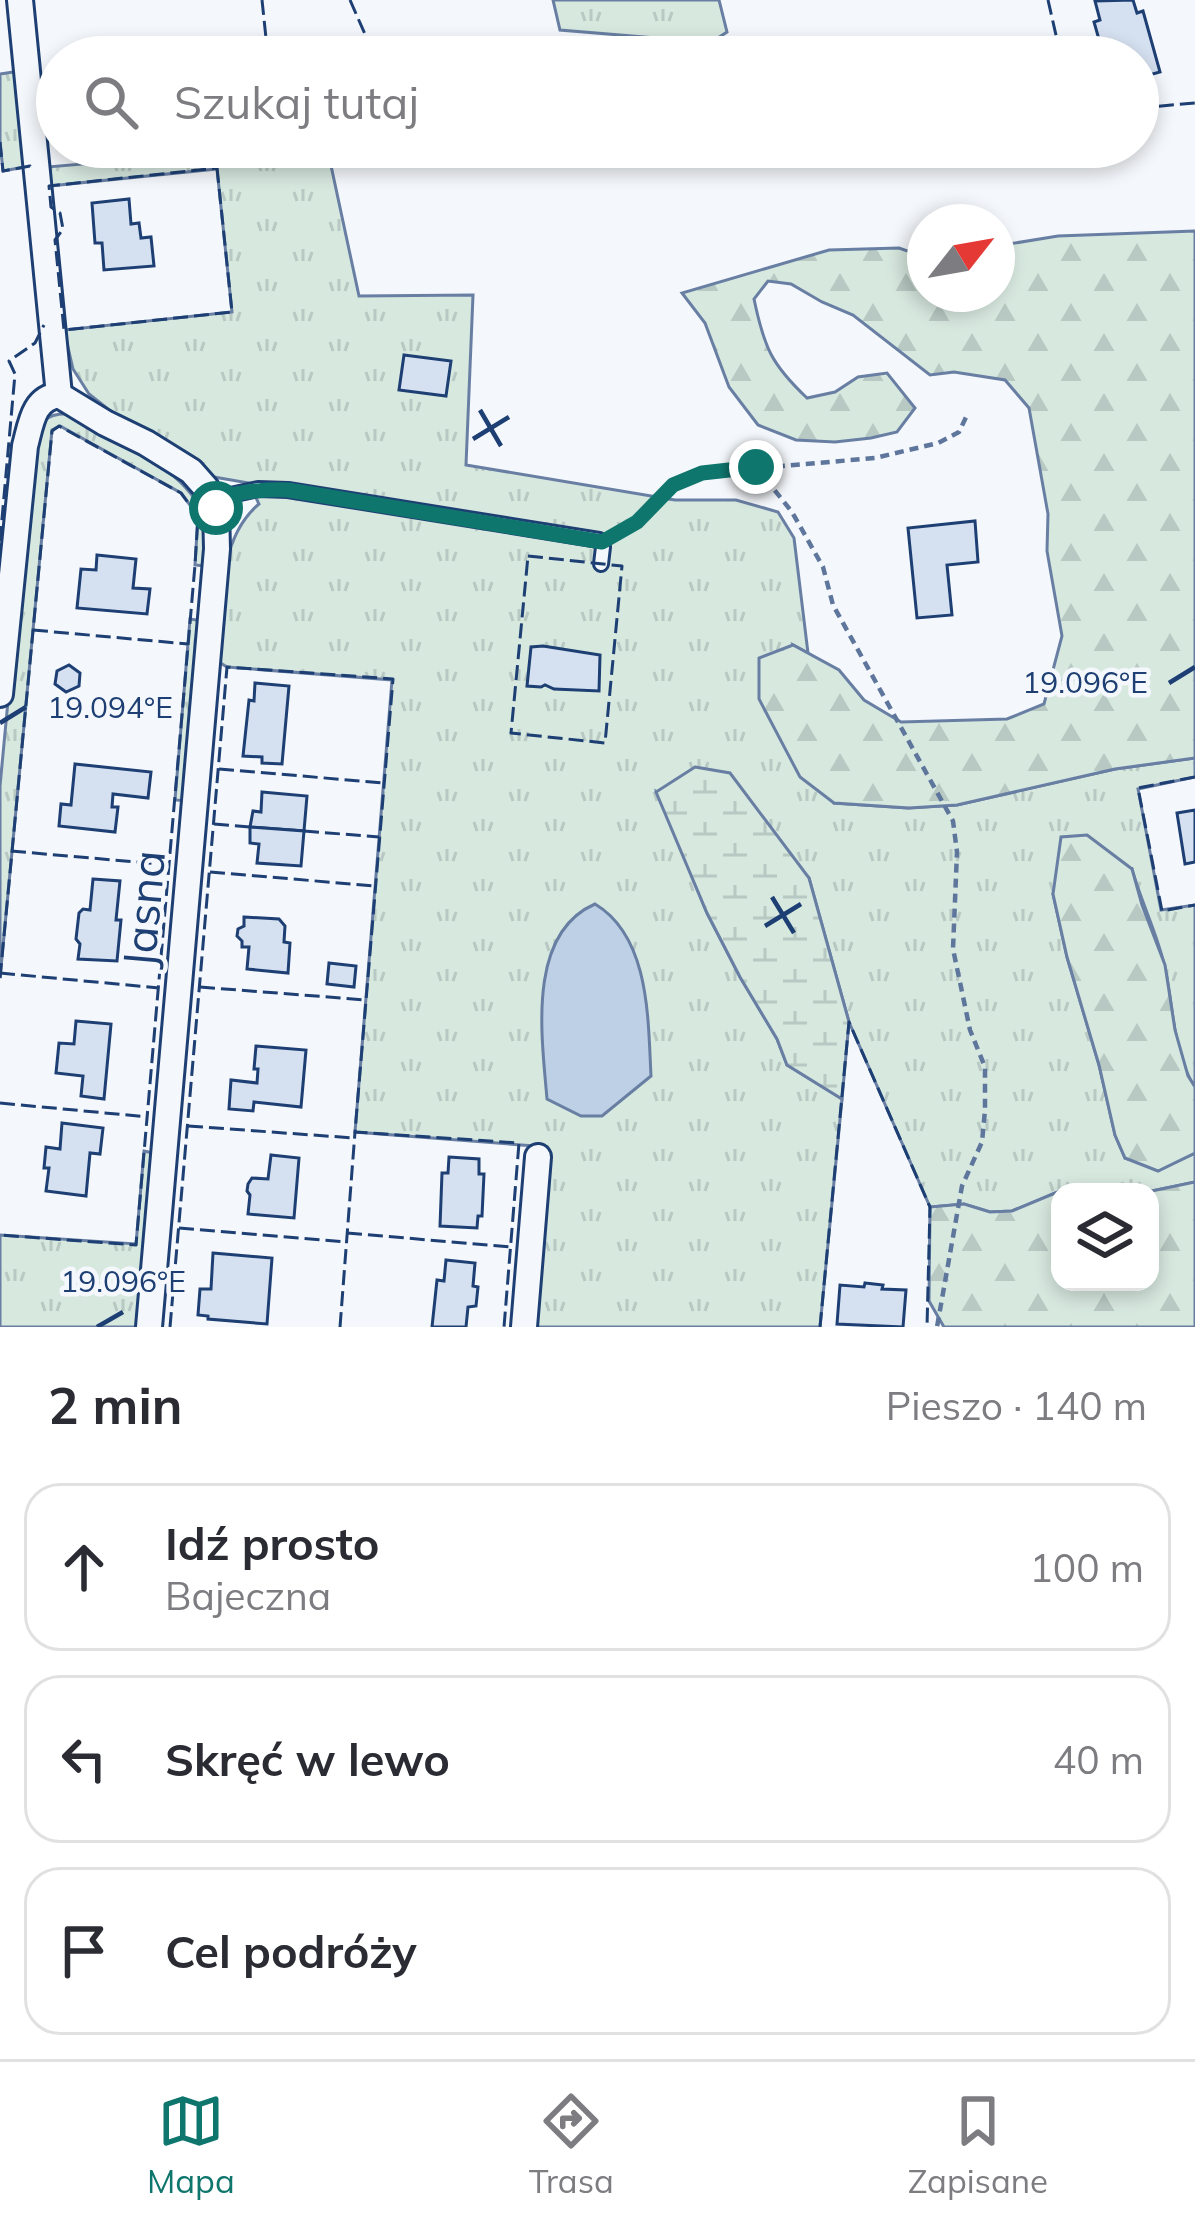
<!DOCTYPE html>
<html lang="pl">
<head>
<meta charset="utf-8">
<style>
	:root { --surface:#fff; --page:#f2f2f3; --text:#2b2b33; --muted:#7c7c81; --line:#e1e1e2; --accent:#0f766e }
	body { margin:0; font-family:Mulish,sans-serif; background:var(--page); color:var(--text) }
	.controls { position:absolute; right:36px; bottom:36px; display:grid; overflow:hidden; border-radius:24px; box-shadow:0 6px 18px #0003 }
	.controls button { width:108px; height:108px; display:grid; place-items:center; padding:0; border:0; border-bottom:3px solid var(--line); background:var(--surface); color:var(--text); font:60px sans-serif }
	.compass { position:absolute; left:907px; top:204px; width:108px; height:108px; border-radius:50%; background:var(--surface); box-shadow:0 6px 18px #0003; rotate:59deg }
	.stop { position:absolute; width:36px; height:36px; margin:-27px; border:9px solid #0f766e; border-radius:50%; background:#fff }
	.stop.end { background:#0f766e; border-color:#fff; box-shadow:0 3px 12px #0008 }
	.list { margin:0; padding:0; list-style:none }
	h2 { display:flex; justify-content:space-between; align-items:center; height:156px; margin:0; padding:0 48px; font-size:51px }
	h2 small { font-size:39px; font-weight:400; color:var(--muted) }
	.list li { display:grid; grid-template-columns:78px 1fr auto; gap:36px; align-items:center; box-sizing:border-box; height:168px; margin:0 24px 24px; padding:0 24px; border:3px solid var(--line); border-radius:36px }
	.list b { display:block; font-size:45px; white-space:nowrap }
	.list p { margin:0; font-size:39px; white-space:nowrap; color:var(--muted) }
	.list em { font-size:39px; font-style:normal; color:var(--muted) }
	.icon { flex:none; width:66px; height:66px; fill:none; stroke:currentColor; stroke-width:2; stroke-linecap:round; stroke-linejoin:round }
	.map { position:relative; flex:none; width:1195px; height:1327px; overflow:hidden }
	.search { position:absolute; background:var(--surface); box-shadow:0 6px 18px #0003; left:36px; right:36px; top:36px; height:132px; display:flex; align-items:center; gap:30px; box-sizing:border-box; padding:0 42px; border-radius:66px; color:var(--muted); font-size:45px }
	.sheet { height:732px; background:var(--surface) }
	nav { display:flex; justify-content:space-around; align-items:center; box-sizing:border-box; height:168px; border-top:3px solid var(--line); background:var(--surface); font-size:33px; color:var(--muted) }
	nav a { display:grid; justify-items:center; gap:6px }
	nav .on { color:var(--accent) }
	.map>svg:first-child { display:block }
	.grass { fill:url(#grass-tufts); stroke:#687fa3; stroke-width:3 }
	.forest { fill:url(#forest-firs); stroke:#687fa3; stroke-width:3 }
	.wetland { fill:url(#wetland-marsh); stroke:#687fa3; stroke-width:3 }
	.water { fill:#bed0e5; stroke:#687fa3; stroke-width:3 }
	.building { fill:#d5e0f0; stroke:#1d3f73; stroke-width:3 }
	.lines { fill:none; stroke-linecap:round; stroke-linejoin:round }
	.service-casing { stroke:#1d3f73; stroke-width:18 }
	.minor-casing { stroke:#1d3f73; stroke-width:30 }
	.path { stroke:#5e769c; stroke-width:4.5; stroke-dasharray:9 6; stroke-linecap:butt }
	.service { stroke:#f4f7fb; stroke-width:12 }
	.minor { stroke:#f4f7fb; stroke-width:24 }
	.fence { stroke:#1d3f73; stroke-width:3; stroke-dasharray:15 6; stroke-linecap:butt }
	.route { stroke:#0f766e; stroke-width:15 }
	.ticks { fill:none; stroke:#1d3f73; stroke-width:4.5 }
	.labels { text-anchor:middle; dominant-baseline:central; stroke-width:9; stroke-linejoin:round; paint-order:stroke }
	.street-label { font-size:45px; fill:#1d3f73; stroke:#f4f7fb }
	.ticks-label { font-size:30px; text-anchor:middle; fill:#1d3f73; stroke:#f4f7fb; stroke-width:9; stroke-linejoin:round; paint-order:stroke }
</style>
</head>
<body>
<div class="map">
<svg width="1195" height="1327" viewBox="0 0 1195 1327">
	<defs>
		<pattern id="grass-tufts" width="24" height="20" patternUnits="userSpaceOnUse" patternTransform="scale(3)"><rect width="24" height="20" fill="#d7e8df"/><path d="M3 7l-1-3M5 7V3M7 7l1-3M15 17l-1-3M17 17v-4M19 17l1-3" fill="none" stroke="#b8c8c3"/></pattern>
		<pattern id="forest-firs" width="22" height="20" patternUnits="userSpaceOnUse" patternTransform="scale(3)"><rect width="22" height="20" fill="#d7e8df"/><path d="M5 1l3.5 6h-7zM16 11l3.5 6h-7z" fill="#b8c8c3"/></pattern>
		<pattern id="wetland-marsh" width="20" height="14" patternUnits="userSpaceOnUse" patternTransform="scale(3)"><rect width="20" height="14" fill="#d7e8df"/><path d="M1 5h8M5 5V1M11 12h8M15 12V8" fill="none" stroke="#b8c8c3"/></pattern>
	</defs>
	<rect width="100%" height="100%" fill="#f4f7fb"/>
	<g class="grass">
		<polygon points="553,0 719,0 727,32 698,51 656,38 560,30"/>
		<polygon points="20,71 30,166 3,171 0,142 0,74"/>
		<path d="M280,147H327L359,296L473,295L466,465L675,500H736L778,512L794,538L808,653L793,645L834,803L908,808L957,805L1115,769L1195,758V777L1138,789L1161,910L1195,905V1087C1172,1053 1174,1006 1165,968C1158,935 1141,902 1132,869L1053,894L1067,957L1099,1065L1115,1135L1125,1158L1158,1170L1195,1153V1182L1147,1192L1060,1191L1012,1211L990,1212L964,1204L930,1207L849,1022L809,878L657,792L707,913L740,977L777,1039L787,1065L842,1099L820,1327H533L547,1147L355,1132L392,680L227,667L219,662C223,610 215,541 259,504L249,483L214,477L113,413L89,394L73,369L64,330L232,312L217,169L49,186L47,167Z"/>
		<path d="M70,414C113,438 189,469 204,518C208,533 205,551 205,566L195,565L198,516L181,493L60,426L52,430L0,978V786L31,457C40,431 37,412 70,414Z"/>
		<polygon points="190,619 203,621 187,801 175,800"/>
		<polygon points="144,1151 157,1154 142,1327 0,1327 0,1235 136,1244"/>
	</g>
	<g class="forest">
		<path d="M1195,231V758L1115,769L957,805L909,808L834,803L800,777L759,699V658L793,645L839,670L864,700L901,722L1007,719L1044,704L1062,636L1047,551L1048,514L1029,408L1005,380L954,372L930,375L853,315L822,302L791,284L768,281L754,299C764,347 771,364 807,398L835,392L858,377L887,373L915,408L897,432L871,438L835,442L796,440L758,425L729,387L705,323L682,293L829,250L899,248L925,257V294H997V246L1058,236Z"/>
		<polygon points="1087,835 1132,869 1142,905 1165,965 1175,1030 1188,1076 1195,1087 1195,1153 1158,1171 1125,1158 1115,1135 1099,1065 1067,957 1053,894 1061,837"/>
		<polygon points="1195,1182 1195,1327 944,1327 929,1301 930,1207 964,1204 990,1212 1012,1211 1060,1191 1103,1192 1060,1192 1060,1282 1150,1282 1150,1192 1147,1192"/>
	</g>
	<polygon class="wetland" points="695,767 730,773 809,878 849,1022 842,1099 787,1065 777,1039 740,977 707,913 656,792"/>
	<path class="water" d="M595,904C650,937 648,1019 651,1076L602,1116H581L547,1099C542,1038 526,934 595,904Z"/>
	<g class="building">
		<polygon points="1133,0 1137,13 1143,11 1160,72 1138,78 1138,57 1104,57 1094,22 1100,20 1095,1"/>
		<polygon points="129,199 131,224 139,223 141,238 151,237 154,266 104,270 102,243 95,243 92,203"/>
		<polygon points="404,355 451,361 446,396 399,390"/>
		<polygon points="975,521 978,562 947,565 952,615 917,618 908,528"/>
		<polygon points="97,555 136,559 133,588 150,589 147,614 77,608 81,569 96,570"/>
		<polygon points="543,646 600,655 599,691 554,689 545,685 541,687 527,686 531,647"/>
		<polygon points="69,665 80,673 79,686 66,692 55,684 57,671"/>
		<polygon points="255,683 289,686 282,764 262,763 262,757 243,756 249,700 254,701"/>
		<polygon points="75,764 151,772 148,798 113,794 112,807 118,807 115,832 59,826 61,804 71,805"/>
		<polygon points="262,792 307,796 304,831 250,827 253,811 261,812"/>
		<polygon points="1195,810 1195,862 1185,864 1177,813"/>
		<polygon points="250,827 304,831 301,866 257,863 259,844 250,843"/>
		<polygon points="93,879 120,881 116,920 121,920 117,961 78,959 80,944 76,939 79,913 83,909 90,910"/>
		<polygon points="244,917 279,919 285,926 284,942 290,943 288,973 247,969 249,947 242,947 242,941 237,936 238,929 244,926"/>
		<polygon points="329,963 356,966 354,987 327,984"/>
		<polygon points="76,1021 111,1024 104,1099 81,1096 83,1076 56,1073 59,1043 74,1044"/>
		<polygon points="256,1046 306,1050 301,1107 254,1102 253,1111 229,1109 231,1080 257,1083 258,1069 254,1069"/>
		<polygon points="62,1123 103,1128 100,1154 90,1153 86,1196 46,1191 49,1168 44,1168 46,1147 60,1149"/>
		<polygon points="271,1155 299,1158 294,1218 248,1214 250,1195 247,1191 248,1184 252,1178 268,1179"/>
		<polygon points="449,1157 479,1159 479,1174 484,1174 482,1216 478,1216 477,1228 440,1226 442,1173 448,1173"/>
		<polygon points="213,1253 272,1258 267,1324 208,1319 208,1316 198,1315 200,1289 211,1289"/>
		<polygon points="446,1260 475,1263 473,1286 478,1287 476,1306 468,1307 466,1327 432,1327 437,1280 444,1281"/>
		<polygon points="865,1283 883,1285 882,1289 906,1290 903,1327 837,1324 840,1285 864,1287"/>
	</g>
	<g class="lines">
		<g class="service-casing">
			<polyline id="service" points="212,499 258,489 288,490 599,540 603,547 601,564"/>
		</g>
		<g class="minor-casing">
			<g id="minor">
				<polyline points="20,0 59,395"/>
				<polyline points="59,395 105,423 146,443 191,471 206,488 216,508 217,549 149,1327"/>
				<path d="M0,694L25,446C31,424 33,398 59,395"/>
				<polyline points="524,1327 538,1157"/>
			</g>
		</g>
		<g class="path">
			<polyline points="756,467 792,512 823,567 833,605 953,821 957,852 953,949 970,1030 985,1067 985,1110 982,1142 962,1186 937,1327"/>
			<polyline points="617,533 637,522 673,485 702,473 875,458 938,443 959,432 968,413"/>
		</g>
		<use href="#service" class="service"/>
		<use href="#minor" class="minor"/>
		<g class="fence">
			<polyline points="262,0 268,57"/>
			<polyline points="350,0 375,57"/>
			<polyline points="1048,0 1061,57"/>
			<polyline points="1138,108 1195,103"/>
			<polyline points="0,142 3,171 30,166 31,170"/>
			<polyline points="278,147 280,147"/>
			<polygon points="217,168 232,312 64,330 55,240 63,229 60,213 51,207 49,186"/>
			<polyline points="0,541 15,374 9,361 35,343 44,325"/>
			<polygon points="528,556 622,566 605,743 511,733"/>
			<polyline points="33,630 188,644"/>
			<polyline points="219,769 384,783"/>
			<polyline points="1195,777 1138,788 1162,911 1195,905"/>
			<polyline points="214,824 250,827"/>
			<polyline points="304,831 379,837"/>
			<polyline points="11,851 170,865"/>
			<polyline points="210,872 375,886"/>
			<polyline points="0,973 159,988"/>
			<polyline points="0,978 52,431 59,426 181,493 198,516 195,565 136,1245 0,1235"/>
			<polyline points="200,987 366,1000"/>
			<polyline points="0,1103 148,1117"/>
			<polyline points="188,1126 354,1138"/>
			<polyline points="179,1228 346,1242"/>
			<polyline points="347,1233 511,1247"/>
			<polyline points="170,1327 227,667 393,679 355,1132 519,1143 504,1327"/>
			<polyline points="340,1327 355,1132"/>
			<polyline points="820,1327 849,1022 930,1207 927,1327"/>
		</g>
	</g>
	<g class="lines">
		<path class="route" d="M216,508L212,499C239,492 261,489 288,490L602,542L637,522L673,485L702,473L756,467"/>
	</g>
	<path class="ticks" d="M480,410L501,446M473,439L509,417M1169,683L1195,667M0,723L26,707M772,897L794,933M765,926L801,904M97,1327L123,1312"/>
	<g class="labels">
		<g class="street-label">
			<text transform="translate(143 909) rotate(-85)">Jasna</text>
		</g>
	</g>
	<g class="ticks-label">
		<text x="1085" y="693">19.096°E</text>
		<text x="110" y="718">19.094°E</text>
		<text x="123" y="1292">19.096°E</text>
	</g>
</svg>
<div class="controls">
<button><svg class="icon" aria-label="layers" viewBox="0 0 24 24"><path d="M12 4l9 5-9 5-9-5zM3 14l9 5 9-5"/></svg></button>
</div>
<svg class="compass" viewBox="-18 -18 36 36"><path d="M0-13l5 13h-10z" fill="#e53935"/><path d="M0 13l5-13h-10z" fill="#7c7c81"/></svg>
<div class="stop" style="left:216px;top:508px"></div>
<div class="stop end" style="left:756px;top:467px"></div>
<div class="search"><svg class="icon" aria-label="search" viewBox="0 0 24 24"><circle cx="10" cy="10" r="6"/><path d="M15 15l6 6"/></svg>Szukaj tutaj</div>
</div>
<section class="sheet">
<h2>2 min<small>Pieszo · 140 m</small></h2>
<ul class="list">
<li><svg class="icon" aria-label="ahead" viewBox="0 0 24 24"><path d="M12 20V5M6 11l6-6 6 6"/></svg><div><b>Idź prosto</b><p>Bajeczna</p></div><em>100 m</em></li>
<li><svg class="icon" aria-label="left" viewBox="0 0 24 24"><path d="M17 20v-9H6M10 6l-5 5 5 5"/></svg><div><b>Skręć w lewo</b></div><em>40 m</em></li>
<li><svg class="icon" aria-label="arrive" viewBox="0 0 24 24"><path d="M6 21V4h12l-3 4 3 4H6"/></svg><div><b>Cel podróży</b></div></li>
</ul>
</section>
<nav>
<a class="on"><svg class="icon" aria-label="map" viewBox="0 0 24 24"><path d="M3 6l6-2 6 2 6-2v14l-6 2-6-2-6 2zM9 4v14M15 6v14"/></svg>Mapa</a>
<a><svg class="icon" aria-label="directions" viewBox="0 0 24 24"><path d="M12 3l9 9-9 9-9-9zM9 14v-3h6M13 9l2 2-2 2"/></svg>Trasa</a>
<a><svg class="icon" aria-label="saved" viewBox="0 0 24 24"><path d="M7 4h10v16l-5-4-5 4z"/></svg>Zapisane</a>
</nav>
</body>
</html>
